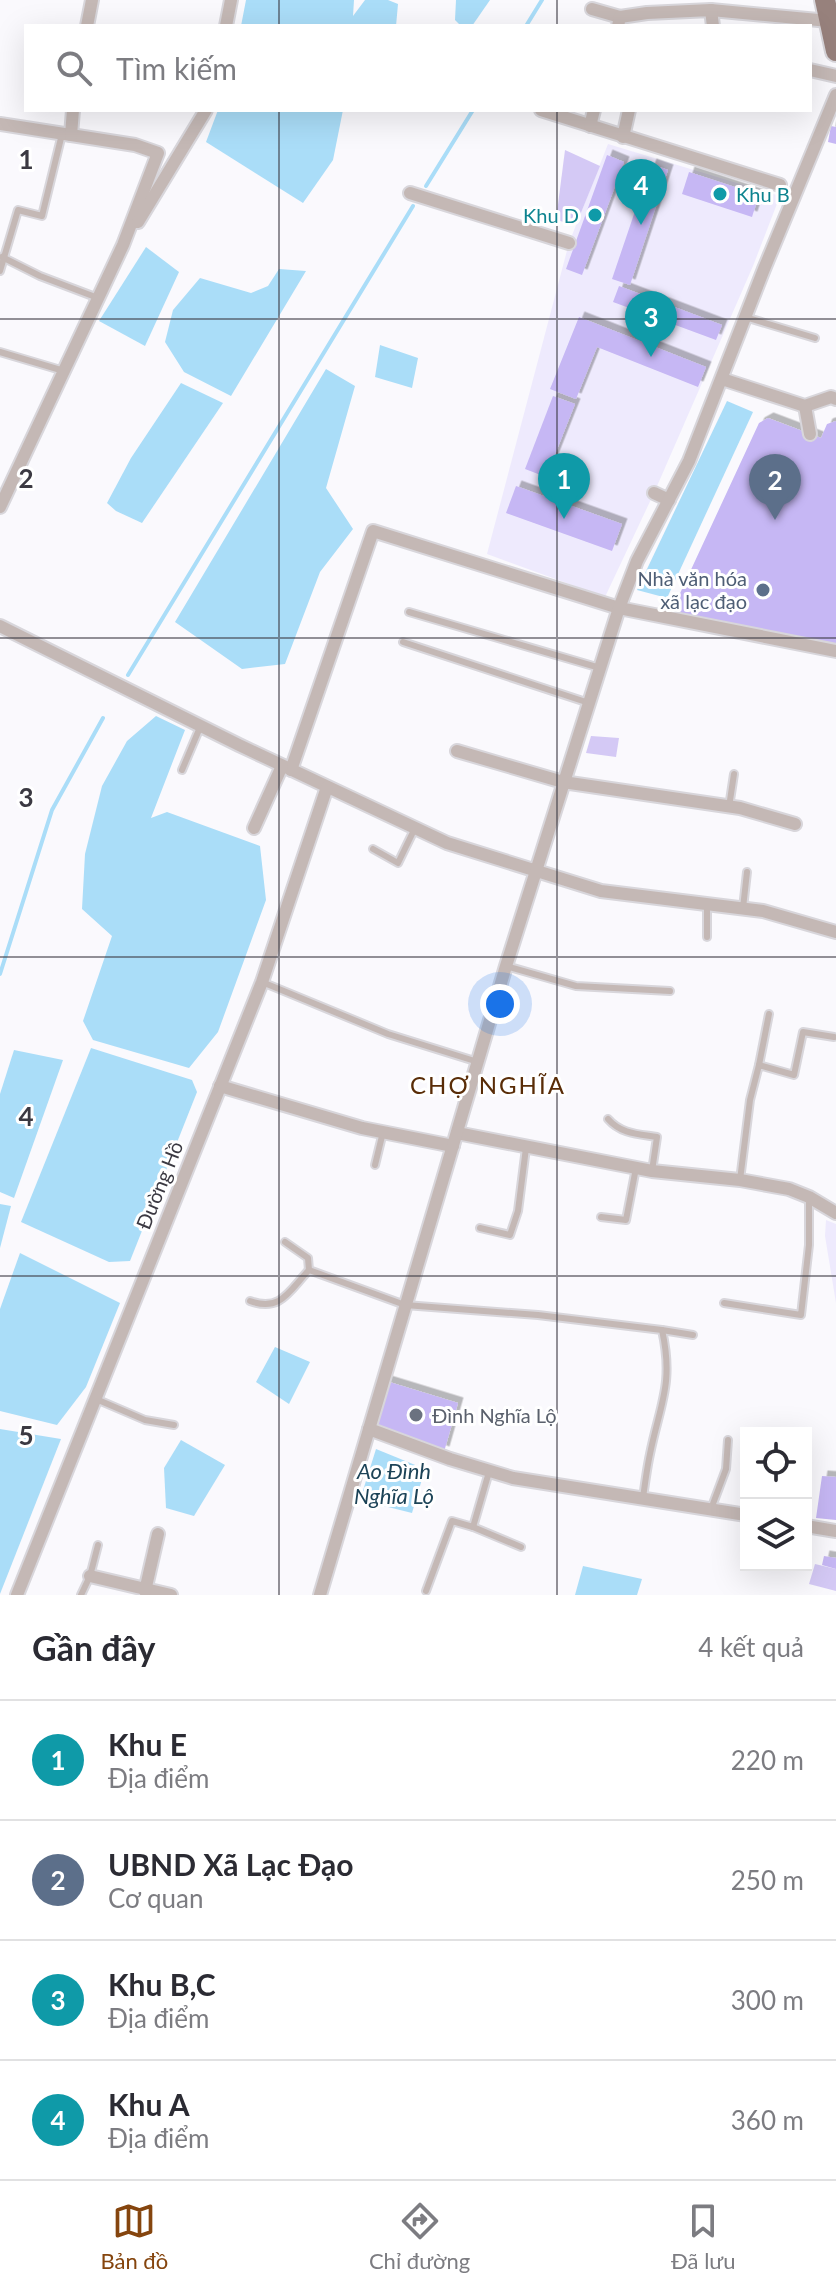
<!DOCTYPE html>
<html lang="vi">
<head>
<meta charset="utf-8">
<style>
	:root { --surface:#fff; --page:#f2f2f3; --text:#2b2b33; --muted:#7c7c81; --line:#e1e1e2; --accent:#85450e }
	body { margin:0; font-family:Lato,sans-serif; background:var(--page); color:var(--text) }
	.controls { position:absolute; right:24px; bottom:24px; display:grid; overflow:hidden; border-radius:0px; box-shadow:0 8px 32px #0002 }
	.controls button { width:72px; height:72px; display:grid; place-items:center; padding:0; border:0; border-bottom:2px solid var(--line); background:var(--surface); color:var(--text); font:40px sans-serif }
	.you { position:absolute; left:500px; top:1004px; width:28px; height:28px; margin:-20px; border:6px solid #fff; border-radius:50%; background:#1a73e8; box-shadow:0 0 0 12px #1a73e833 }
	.badge { display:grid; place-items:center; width:52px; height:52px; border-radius:50%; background:var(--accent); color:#fff; font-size:26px; font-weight:700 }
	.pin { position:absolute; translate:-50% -66px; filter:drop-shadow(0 2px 4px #0008) }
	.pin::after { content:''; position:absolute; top:42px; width:28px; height:24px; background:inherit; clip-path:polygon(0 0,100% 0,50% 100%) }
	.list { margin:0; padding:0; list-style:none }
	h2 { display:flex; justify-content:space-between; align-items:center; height:104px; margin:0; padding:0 32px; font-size:34px }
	h2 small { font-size:26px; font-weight:400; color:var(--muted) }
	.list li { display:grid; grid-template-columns:52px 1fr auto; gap:24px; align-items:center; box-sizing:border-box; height:120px; padding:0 32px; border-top:2px solid var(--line) }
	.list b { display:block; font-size:30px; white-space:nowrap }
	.list p { margin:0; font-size:26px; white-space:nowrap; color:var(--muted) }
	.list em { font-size:26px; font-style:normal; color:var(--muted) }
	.icon { flex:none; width:44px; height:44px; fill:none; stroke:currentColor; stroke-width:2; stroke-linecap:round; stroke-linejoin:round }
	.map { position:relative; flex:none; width:836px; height:1595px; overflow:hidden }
	.search { position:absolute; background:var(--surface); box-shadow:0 8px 32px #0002; left:24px; right:24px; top:24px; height:88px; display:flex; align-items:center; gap:20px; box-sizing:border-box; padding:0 28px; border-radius:0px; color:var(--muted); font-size:30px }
	.sheet { height:584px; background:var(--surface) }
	nav { display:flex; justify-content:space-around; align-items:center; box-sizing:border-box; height:112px; border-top:2px solid var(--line); background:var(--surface); font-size:22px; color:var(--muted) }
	nav a { display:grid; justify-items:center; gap:4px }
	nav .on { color:var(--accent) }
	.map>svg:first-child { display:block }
	.built { fill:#eeeafd }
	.green { fill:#d4c9f5 }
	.water { fill:#aaddf8 }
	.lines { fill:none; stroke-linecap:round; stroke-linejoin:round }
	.stream { stroke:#aaddf8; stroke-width:4 }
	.building { fill:#c6b7f4; filter:url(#shadow) }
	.lane-casing { stroke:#d8d6db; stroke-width:10 }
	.street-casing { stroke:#d8d6db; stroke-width:16 }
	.primary-casing { stroke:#d8d6db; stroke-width:24 }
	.lane { stroke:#c4b8b5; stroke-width:6 }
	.street { stroke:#c4b8b5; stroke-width:12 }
	.primary { stroke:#97817c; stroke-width:20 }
	.grid { fill:none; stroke:#3b3942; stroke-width:2; stroke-opacity:0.55 }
	.culture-dot { fill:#0f9aa8; stroke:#fff; stroke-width:3 }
	.service-dot { fill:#5c6f8a; stroke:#fff; stroke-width:3 }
	.worship-dot { fill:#6b7280; stroke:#fff; stroke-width:3 }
	.labels { text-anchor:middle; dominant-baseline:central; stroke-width:6; stroke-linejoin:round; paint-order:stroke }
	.culture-label { font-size:20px; fill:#0d838f; stroke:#fff; text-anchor:start }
	.service-label { font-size:20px; fill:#4e5e75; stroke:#fff; text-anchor:end }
	.street-label { font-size:20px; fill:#3b3942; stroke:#fff }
	.worship-label { font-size:20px; fill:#5b616d; stroke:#fff; text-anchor:start }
	.water-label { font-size:22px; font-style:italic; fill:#1c4357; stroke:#fff }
	.quarter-label { font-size:24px; letter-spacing:2px; fill:#592c07; stroke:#fff }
	.grid-label { font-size:26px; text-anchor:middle; font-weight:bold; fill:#3b3942; stroke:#fff; stroke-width:6; stroke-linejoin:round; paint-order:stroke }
</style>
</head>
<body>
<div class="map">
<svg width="836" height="1595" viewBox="0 0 836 1595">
	<defs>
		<filter id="shadow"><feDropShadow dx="5.5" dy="-5.5" stdDeviation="0" flood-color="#0004"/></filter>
	</defs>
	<rect width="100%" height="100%" fill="#faf9fd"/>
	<g class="built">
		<polygon points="608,144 780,196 753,266 654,493 605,597 487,554 569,243"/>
		<polygon points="826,1220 836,1224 836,1303 825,1236"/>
	</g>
	<g class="green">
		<polygon points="565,150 600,166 576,225 556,220"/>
		<polygon points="591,736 619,738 616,757 586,753"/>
		<polygon points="815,1564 836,1569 836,1591 809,1584"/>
	</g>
	<g class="water">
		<polygon points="246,0 354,0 353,16 365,0 388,0 398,4 396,26 241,26"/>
		<polygon points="456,0 490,0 472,26 461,26 455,20"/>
		<polygon points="218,110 343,110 333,160 303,203 206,142"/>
		<polygon points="146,247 179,272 145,346 99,321"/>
		<polygon points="279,269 306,271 231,396 184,372 165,342 173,310 200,278 251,293 268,286"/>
		<polygon points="380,345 418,358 412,388 375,377"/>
		<polygon points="326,369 355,386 326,488 353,529 320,572 285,664 242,669 175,622"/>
		<polygon points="181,383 223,403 142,523 116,511 107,503 131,458"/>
		<polygon points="727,401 753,412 667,598 637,590"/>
		<polygon points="156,716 185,730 151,818 167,812 260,846 266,900 218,1032 189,1068 93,1040 83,1021 112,936 82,909 85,854 102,786 127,741"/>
		<polygon points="91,1048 192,1080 197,1092 130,1261 109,1262 21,1222"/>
		<polygon points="14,1050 63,1060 14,1198 0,1192 0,1094"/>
		<polygon points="0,1204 11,1206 0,1248"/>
		<polygon points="20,1253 120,1303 86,1387 57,1425 0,1411 0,1309"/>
		<polygon points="275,1347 310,1362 289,1404 256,1382"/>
		<polygon points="0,1429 61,1439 0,1594"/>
		<polygon points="181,1440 225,1465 194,1516 166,1508 164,1468"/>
		<polygon points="376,1449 425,1469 412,1513 360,1500"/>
		<polygon points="583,1566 642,1579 637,1595 575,1595"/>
	</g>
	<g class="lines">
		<g class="stream">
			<polyline points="526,26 542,0"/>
			<polyline points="426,186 473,110"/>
			<polyline points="128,675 413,206"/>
			<polyline points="0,974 52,810 103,718"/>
		</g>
	</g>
	<g class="building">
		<polygon points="831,126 836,127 836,144 828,142"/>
		<polygon points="607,155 624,162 582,275 566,269"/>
		<polygon points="651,164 668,170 630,285 612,279"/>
		<polygon points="689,172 759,195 752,217 682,194"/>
		<polygon points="619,286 722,325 716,340 613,302"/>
		<polygon points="579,317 706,367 698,387 597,347 576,399 550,389"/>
		<polygon points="553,396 575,404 546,477 525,469"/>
		<polygon points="768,418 821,438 827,424 836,421 836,647 681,614 676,602 759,423"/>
		<polygon points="516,486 622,524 612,551 506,513"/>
		<polygon points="386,1381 458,1403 444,1452 375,1426"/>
		<polygon points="822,1476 836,1477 836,1520 816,1518"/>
		<polygon points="824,1556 836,1558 836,1569 822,1565"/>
	</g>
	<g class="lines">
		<g class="lane-casing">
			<g id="lane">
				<polyline points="2,257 40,276 98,298"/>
				<polyline points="0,271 18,210 42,216 62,134"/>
				<polyline points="745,317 815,338"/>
				<polyline points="0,352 64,371"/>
				<polyline points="409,612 600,668"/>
				<polyline points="403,642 589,703"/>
				<polyline points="182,770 201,725"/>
				<polyline points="729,807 734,774"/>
				<polyline points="373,849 398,863 415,828"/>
				<polyline points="707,904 707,937"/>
				<polyline points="743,908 747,872"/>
				<polyline points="506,966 576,986 670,991"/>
				<polyline points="262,982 388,1034 478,1062"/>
				<polyline points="759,1065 769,1014"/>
				<path d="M608,1119C621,1134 638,1134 657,1137L652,1171"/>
				<polyline points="375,1165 383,1132"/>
				<polyline points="740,1180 750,1100 759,1065 794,1075 803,1032 834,1037"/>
				<polyline points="601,1217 626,1220 636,1168"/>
				<polyline points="480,1228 510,1235 518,1211 526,1148"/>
				<path d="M285,1242L308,1258L309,1270L405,1305L538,1315L662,1330C674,1384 660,1404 650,1454C647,1468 645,1483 643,1498"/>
				<path d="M250,1301C281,1312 289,1291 309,1270"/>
				<polyline points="724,1303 801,1315 809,1245 809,1197"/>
				<polyline points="662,1330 693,1335"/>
				<polyline points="96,1399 145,1420 174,1425"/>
				<polyline points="711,1509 726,1469 728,1440"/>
				<polyline points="473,1527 521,1547"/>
				<polyline points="426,1591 452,1521 473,1527 489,1472"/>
				<polyline points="81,1595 90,1576 98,1545"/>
			</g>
		</g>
		<g class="street-casing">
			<g id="street">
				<polyline points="592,9 620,17"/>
				<polyline points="711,10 829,21"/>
				<polyline points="87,26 92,0"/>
				<polyline points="226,26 231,0"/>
				<polyline points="618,26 620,17 647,13 711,10 713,26"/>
				<polyline points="810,70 836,76"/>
				<polyline points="541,110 780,185"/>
				<polyline points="0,124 135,145 158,153 123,245 0,507"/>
				<polyline points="590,126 594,110"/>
				<polyline points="71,135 73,110"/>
				<polyline points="623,137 629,110"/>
				<polyline points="410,193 569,243"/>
				<polyline points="138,222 206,110"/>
				<polyline points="722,379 805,406 831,397 836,399"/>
				<polyline points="805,406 810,434"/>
				<polyline points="654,493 669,500"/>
				<polyline points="0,626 239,745 447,843 601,891 763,911 836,932"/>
				<polyline points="457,751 563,782 740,808 795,824"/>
				<polyline points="291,770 373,531 619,608 836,651"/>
				<polyline points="254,828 282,766"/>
				<polyline points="220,1086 362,1128 453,1146"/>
				<polyline points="457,1133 652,1171 740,1180 789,1189 809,1197 836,1213"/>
				<polyline points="369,1429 450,1459 513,1478 746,1515"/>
				<polyline points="806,1526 836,1531"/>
				<polyline points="90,1576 171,1595"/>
				<polyline points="145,1591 158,1534"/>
				<polyline points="17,1595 262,982 327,787"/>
				<polyline points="320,1595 506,966 619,608 637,561 689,461 764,269 836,95"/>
			</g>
		</g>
		<g class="primary-casing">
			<polyline id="primary" points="825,0 836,51"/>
		</g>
		<use href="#lane" class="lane"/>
		<use href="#street" class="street"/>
		<use href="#primary" class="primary"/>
	</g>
	<path class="grid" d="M279,0V26M557,0V26M279,110V1595M557,110V1595M0,319H836M0,638H836M0,957H836M0,1276H836"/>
	<g class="culture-dot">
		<circle cx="720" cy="194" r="8"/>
		<circle cx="595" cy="215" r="8"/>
	</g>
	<circle class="service-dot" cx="763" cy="590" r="8"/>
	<circle class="worship-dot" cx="416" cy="1415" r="8"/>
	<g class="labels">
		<g class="culture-label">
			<text x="736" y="194">Khu B</text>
			<text x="579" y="215" text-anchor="end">Khu D</text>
		</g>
		<g class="service-label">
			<text x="747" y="578">Nhà văn hóa<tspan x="747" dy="23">xã lạc đạo</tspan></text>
		</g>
		<g class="street-label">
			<text transform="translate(159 1185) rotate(-68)">Đường Hồ</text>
		</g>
		<g class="worship-label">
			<text x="432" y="1415">Đình Nghĩa Lộ</text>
		</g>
		<g class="water-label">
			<text x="394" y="1470">Ao Đình<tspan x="394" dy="25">Nghĩa Lộ</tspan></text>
		</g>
		<g class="quarter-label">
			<text x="488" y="1084">CHỢ NGHĨA</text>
		</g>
	</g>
	<g class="grid-label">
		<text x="26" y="169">1</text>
		<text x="26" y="488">2</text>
		<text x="26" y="807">3</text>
		<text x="26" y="1126">4</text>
		<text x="26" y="1445">5</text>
	</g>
</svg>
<div class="controls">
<button><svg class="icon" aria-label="locate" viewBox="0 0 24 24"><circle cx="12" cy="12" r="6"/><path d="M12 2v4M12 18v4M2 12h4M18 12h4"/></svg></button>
<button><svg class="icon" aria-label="layers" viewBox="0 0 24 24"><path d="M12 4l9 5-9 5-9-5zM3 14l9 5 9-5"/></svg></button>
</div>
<div class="you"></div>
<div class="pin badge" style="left:564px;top:519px;background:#0f9aa8">1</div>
<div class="pin badge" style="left:775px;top:520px;background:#5c6f8a">2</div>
<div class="pin badge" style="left:651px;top:357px;background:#0f9aa8">3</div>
<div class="pin badge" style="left:641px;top:225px;background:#0f9aa8">4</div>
<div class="search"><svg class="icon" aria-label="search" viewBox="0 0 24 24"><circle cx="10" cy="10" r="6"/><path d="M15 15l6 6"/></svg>Tìm kiếm</div>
</div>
<section class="sheet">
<h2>Gần đây<small>4 kết quả</small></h2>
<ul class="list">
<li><span class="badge" style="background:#0f9aa8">1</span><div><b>Khu E</b><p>Địa điểm</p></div><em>220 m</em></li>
<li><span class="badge" style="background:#5c6f8a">2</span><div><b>UBND Xã Lạc Đạo</b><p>Cơ quan</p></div><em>250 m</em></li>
<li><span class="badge" style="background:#0f9aa8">3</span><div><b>Khu B,C</b><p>Địa điểm</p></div><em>300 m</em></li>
<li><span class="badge" style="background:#0f9aa8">4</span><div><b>Khu A</b><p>Địa điểm</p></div><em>360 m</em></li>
</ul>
</section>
<nav>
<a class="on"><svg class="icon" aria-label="map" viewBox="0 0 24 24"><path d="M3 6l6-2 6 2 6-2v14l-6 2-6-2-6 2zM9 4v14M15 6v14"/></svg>Bản đồ</a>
<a><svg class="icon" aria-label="directions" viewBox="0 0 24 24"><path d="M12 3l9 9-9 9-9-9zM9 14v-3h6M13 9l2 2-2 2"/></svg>Chỉ đường</a>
<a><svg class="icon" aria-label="saved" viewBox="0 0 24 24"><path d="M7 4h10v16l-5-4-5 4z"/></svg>Đã lưu</a>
</nav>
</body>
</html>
